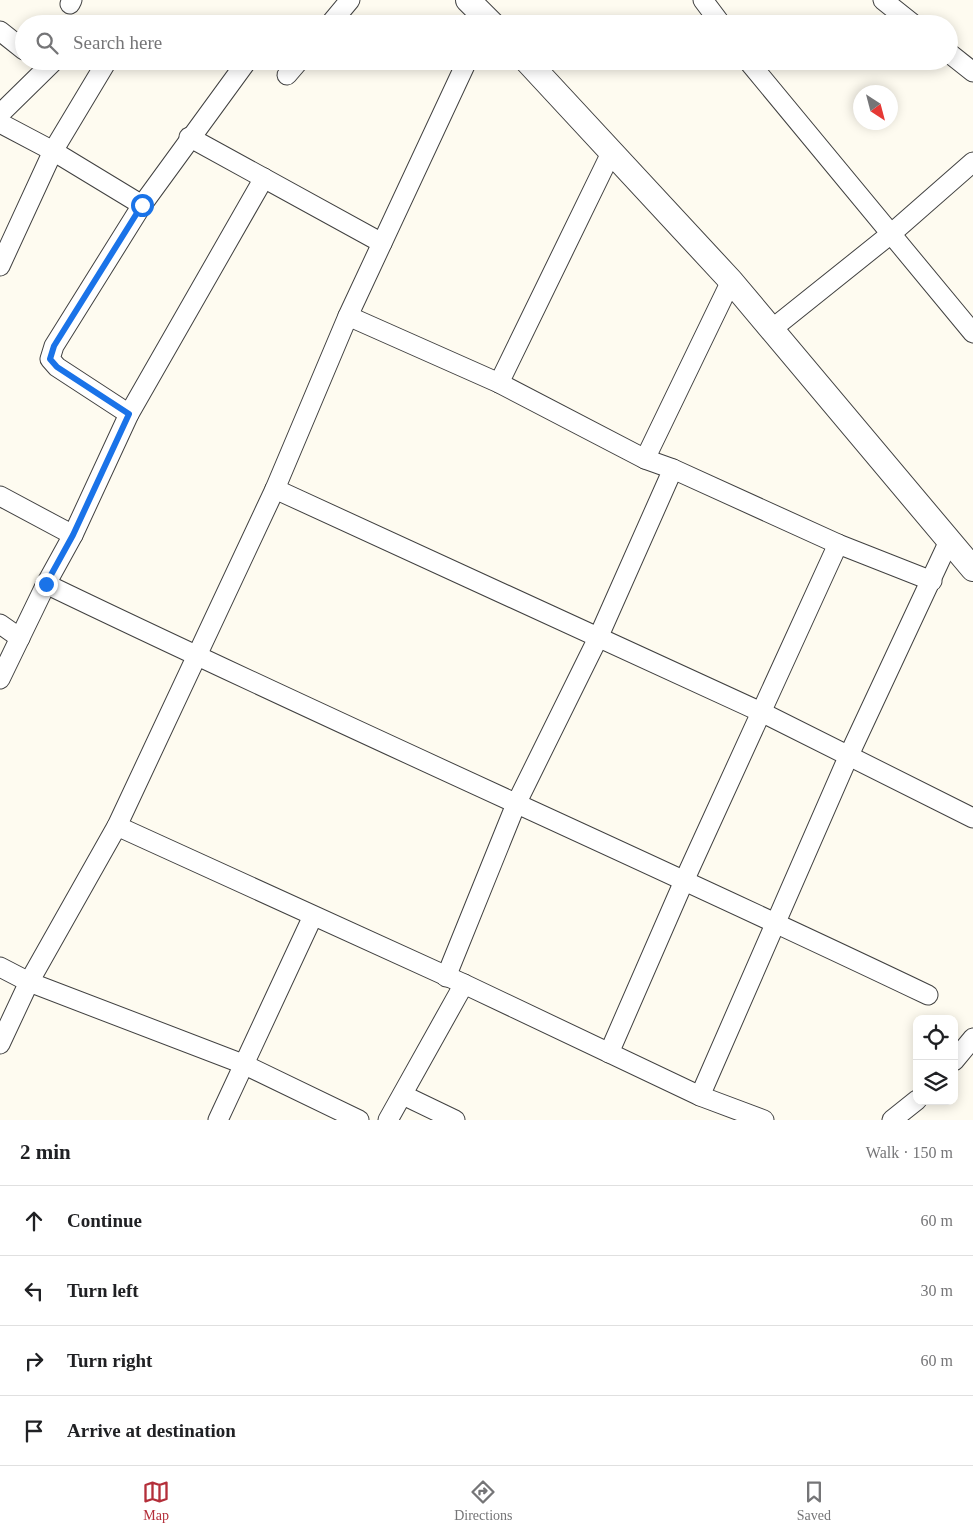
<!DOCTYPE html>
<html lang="en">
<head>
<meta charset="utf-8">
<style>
	:root { --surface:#fff; --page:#f6f6f6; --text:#202124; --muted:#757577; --line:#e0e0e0; --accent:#b42f3a }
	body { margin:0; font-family:"Times New Roman",serif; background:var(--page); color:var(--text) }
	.controls { position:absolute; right:15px; bottom:15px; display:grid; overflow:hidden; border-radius:10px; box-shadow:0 2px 12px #0003 }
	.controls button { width:45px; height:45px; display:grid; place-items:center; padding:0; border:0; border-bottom:1px solid var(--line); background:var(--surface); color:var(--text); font:25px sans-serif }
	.compass { position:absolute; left:853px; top:85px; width:45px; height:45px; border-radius:50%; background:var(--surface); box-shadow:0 2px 12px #0003; rotate:144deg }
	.stop { position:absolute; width:15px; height:15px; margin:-11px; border:4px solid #1a73e8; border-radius:50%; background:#fff }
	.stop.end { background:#1a73e8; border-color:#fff; box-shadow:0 1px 5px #0008 }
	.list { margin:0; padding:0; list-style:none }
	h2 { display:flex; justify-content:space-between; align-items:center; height:65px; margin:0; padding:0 20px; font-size:21px }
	h2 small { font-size:16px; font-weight:400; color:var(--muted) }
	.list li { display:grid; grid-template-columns:32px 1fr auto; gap:15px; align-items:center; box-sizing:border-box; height:70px; padding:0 20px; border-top:1px solid var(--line) }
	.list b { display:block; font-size:19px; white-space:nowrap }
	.list em { font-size:16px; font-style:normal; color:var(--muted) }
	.icon { flex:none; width:28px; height:28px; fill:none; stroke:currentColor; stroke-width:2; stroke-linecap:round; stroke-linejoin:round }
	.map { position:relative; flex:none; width:973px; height:1120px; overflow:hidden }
	.search { position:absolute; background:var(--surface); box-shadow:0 2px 12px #0003; left:15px; right:15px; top:15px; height:55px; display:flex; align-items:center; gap:12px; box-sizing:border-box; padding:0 18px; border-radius:28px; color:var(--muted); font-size:19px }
	.sheet { height:345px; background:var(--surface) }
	nav { display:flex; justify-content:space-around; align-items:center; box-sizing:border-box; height:70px; border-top:1px solid var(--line); background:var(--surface); font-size:14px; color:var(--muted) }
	nav a { display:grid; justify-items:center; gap:2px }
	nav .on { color:var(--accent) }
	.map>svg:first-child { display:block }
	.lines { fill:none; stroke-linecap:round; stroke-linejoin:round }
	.minor-casing { stroke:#414141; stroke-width:21 }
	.tertiary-casing { stroke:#414141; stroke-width:26 }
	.minor { stroke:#fff; stroke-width:19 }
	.tertiary { stroke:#fff; stroke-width:24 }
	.route { stroke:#1a73e8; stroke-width:6 }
</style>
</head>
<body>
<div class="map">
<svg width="973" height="1120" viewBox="0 0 973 1120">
	<rect width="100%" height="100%" fill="#fefbf0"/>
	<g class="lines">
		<g class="minor-casing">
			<g id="minor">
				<polyline points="703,0 721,24"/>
				<polyline points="883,0 913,24"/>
				<polyline points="70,4 72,0"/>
				<polyline points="330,24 350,0"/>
				<polyline points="0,31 24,50"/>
				<polyline points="949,53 973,72"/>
				<polyline points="748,61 973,333"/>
				<polyline points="287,75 299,61"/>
				<polyline points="0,114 54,61"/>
				<polyline points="0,123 53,151 142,205"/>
				<polyline points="189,137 382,243"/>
				<polyline points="0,266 53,151 107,61"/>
				<polyline points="348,316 499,383 645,459 673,469 838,544 932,581"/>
				<polyline points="772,329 892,233 973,162"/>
				<polyline points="499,383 611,153"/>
				<polyline points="129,414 57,367 50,359 54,346 142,205 247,61"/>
				<polyline points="645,459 731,281"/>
				<polyline points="275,489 761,712 973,818"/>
				<polyline points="0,496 73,535"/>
				<path d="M46,584C338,725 635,855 928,995"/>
				<polyline points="0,624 20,638"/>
				<polyline points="0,679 46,584 73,535 129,414 264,178"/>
				<polyline points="117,826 464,984 700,1096 764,1120"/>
				<polyline points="0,967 29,982 243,1064 359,1120"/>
				<polyline points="446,977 516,804 598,638 673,469"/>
				<polyline points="0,1044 29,982 117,826 275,489 348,316 467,61"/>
				<polyline points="609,1053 684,881 838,544"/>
				<polyline points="954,1061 973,1038"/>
				<polyline points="403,1095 455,1120"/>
				<polyline points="700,1096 849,755 949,541"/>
				<polyline points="218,1120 313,916"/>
				<polyline points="388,1120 464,984"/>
				<polyline points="892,1120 917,1100"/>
			</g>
		</g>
		<g class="tertiary-casing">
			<g id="tertiary">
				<polyline points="468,0 492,24"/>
				<polyline points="527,61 731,281 973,569"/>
			</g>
		</g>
		<use href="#minor" class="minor"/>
		<use href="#tertiary" class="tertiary"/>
	</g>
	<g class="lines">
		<polyline class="route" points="46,584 73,535 129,414 57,367 50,359 54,346 142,205"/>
	</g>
</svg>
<div class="controls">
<button><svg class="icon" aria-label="locate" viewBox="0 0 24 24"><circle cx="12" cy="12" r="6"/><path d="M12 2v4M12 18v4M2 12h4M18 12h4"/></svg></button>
<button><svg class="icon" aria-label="layers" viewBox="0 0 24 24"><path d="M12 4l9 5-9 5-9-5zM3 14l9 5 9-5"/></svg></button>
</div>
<svg class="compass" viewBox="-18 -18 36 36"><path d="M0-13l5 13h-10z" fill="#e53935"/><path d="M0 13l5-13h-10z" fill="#757577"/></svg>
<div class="stop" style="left:142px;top:205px"></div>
<div class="stop end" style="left:46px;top:584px"></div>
<div class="search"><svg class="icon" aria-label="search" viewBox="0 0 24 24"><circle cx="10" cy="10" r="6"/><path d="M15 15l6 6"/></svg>Search here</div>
</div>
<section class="sheet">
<h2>2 min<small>Walk · 150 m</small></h2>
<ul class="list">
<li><svg class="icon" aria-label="ahead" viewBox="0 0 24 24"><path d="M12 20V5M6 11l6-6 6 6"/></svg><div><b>Continue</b></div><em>60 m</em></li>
<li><svg class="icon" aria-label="left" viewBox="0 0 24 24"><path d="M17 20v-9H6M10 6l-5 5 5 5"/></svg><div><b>Turn left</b></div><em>30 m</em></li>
<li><svg class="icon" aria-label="right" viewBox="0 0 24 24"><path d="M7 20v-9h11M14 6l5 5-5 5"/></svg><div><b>Turn right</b></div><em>60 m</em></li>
<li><svg class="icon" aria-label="arrive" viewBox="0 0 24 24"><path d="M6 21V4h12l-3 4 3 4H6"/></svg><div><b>Arrive at destination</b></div></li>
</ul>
</section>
<nav>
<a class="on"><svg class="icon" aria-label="map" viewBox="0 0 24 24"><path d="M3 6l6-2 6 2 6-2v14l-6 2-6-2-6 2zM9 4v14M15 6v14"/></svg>Map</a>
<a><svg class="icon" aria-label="directions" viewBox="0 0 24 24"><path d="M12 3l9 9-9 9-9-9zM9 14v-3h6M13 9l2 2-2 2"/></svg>Directions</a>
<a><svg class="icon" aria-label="saved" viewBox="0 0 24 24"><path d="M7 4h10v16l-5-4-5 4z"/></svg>Saved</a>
</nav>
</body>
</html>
